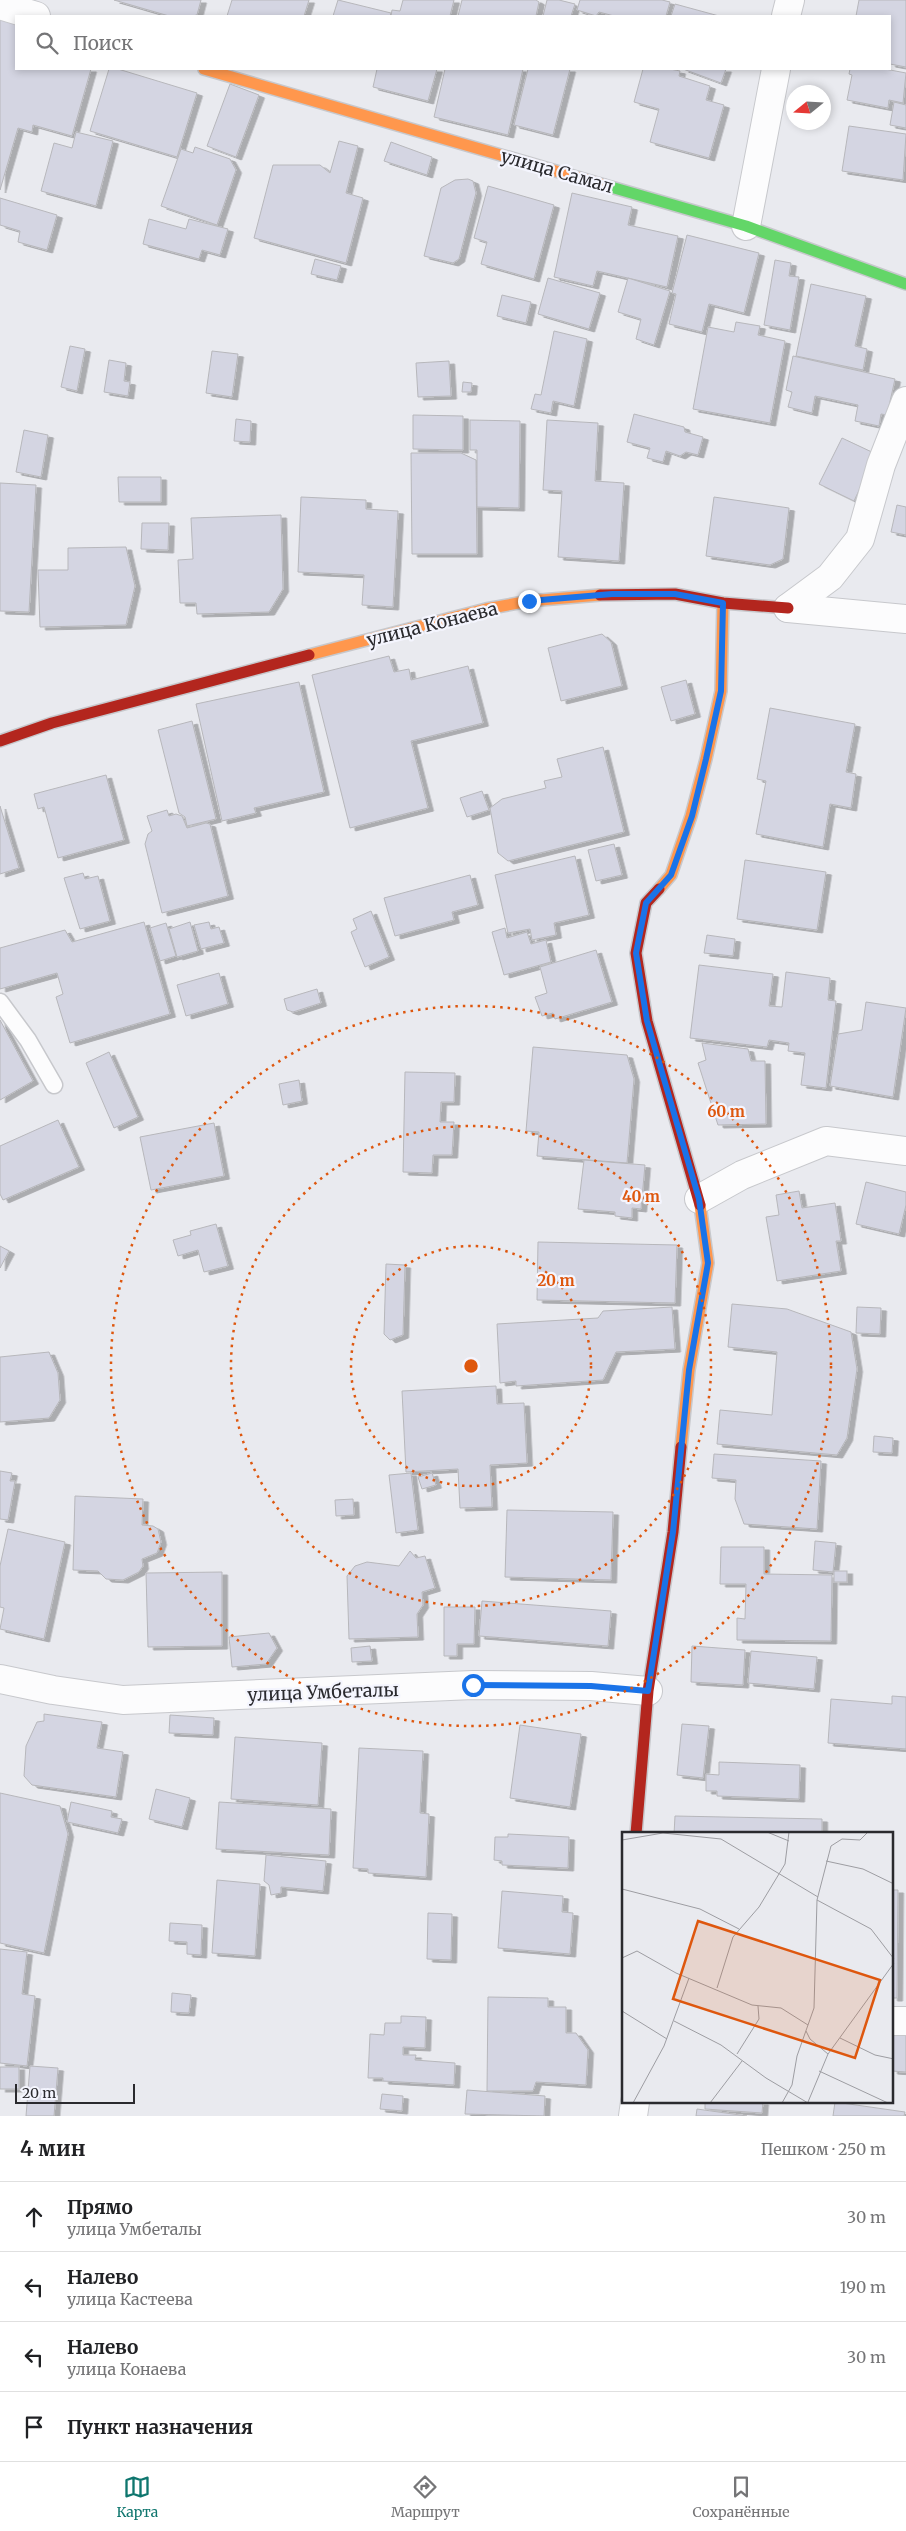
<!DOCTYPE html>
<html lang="ru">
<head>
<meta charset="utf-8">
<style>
	:root { --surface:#fff; --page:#f6f6f6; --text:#202124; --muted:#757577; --line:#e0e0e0; --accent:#0f766e }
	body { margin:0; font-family:Merriweather,serif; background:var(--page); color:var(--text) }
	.compass { position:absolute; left:786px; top:85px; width:45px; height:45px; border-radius:50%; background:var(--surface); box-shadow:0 2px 8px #0003; rotate:252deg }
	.scale { position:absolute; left:15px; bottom:12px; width:120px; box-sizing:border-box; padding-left:5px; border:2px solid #2a2a2e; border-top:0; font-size:14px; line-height:18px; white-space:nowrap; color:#2a2a2e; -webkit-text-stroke:4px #f4f5fe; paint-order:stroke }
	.stop { position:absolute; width:15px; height:15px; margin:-11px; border:4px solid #1a73e8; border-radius:50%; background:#fff }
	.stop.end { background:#1a73e8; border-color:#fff; box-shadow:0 1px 5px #0008 }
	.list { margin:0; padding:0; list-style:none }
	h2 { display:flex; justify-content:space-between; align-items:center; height:65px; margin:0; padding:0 20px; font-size:21px }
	h2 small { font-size:16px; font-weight:400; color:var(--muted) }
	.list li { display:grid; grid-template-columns:32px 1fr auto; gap:15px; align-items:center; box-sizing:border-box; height:70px; padding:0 20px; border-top:1px solid var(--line) }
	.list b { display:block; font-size:19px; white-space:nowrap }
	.list p { margin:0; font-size:16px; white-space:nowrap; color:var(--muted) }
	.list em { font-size:16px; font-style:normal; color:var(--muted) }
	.icon { flex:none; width:28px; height:28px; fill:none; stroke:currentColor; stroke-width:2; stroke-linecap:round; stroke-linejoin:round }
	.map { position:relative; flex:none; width:906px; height:2116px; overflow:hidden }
	.search { position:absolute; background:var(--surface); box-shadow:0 2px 8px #0003; left:15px; right:15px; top:15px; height:55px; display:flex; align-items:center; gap:12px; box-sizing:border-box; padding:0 18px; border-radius:0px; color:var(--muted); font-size:19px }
	.sheet { height:345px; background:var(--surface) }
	nav { display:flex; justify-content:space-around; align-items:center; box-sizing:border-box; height:70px; border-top:1px solid var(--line); background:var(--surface); font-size:14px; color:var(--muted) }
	nav a { display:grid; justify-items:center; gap:2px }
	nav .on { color:var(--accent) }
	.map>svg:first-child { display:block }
	.building { fill:#d4d5e2; stroke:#b7b7bb; filter:url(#shadow) }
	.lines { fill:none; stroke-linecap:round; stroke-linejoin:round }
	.lane-casing { stroke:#c7c8cc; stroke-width:19 }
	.street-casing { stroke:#c7c8cc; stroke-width:30 }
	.fast-casing { stroke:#c7c8cc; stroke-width:14 }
	.slow-casing { stroke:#c7c8cc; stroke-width:14 }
	.jam-casing { stroke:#c7c8cc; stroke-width:14 }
	.lane { stroke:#fcfcfd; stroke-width:16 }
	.street { stroke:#fcfcfd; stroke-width:28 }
	.fast { stroke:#63d668; stroke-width:11 }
	.slow { stroke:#ff974d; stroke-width:11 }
	.jam { stroke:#b3261e; stroke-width:11 }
	.route { stroke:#1a73e8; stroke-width:6 }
	.ring { fill:none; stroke:#de570e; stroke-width:2.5; stroke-dasharray:2.5 5 }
	.labels { text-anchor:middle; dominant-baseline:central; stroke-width:4.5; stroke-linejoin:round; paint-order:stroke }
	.street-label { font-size:18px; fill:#2a2a2e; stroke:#f4f5fe }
	.inset-road { fill:none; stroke:#9d9da2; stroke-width:1 }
	.view { fill:#de570e; fill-opacity:0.15; stroke:#de570e; stroke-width:2.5 }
	.inset-edge { fill:none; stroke:#2a2a2e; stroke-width:2.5 }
	.centre { fill:#de570e; stroke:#f4f5fe; stroke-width:2.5 }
	.ring-label { font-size:15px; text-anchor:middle; font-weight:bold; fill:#de570e; stroke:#f4f5fe; stroke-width:4.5; stroke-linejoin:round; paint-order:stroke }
</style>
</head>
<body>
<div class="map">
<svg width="906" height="2116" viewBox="0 0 906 2116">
	<defs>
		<filter id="shadow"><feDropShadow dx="5.5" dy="3" stdDeviation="0" flood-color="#0004"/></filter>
	</defs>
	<rect width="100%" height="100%" fill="#e9eaef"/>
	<g class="building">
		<polygon points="114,0 201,0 197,15 192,16 169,16"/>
		<polygon points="232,0 309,0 304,16 227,16"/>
		<polygon points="338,0 391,13 390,16 333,16"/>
		<polygon points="403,0 454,0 450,16 391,16 392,10 400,11"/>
		<polygon points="462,0 536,0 539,2 536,16 458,16"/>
		<polygon points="547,0 559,0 575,4 571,16 543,16"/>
		<polygon points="580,0 662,0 670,2 666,16 614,16 599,12 596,16 577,10"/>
		<polygon points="859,0 906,0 906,67 890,64 890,16 856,16"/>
		<polygon points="675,4 719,16 671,16"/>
		<polygon points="0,15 16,20 16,69 91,69 72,136 33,125 32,132 18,128 0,190"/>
		<polygon points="109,69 118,69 197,93 177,157 90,131"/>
		<polygon points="377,69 437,69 428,101 373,87"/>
		<polygon points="445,69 523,69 508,135 434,117"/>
		<polygon points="528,69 570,69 553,135 514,125"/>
		<polygon points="643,69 670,69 680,71 679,76 710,86 706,100 724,105 709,158 650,142 659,109 634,102"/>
		<polygon points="683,69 726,69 721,83"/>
		<polygon points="850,69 885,69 906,73 903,103 889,100 888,108 847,100 852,75 849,74"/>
		<polygon points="230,84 259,95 236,157 207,146"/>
		<polygon points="894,102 906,105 906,128 890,125"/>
		<polygon points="849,126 906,134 903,180 842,171"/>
		<polygon points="76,132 113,141 96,206 41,191 54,143 72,148"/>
		<polygon points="339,141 358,146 346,193 363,198 346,263 254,238 273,165 320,165 330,173"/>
		<polygon points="391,142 432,157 427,175 384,161"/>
		<polygon points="195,147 230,159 236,170 217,225 161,206 181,149 193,153"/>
		<polygon points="468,179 473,181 476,193 459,259 453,263 424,256 441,188 455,180"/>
		<polygon points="488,186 554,205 534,279 481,264 487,242 474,238"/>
		<polygon points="572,193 632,207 628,225 678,236 667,287 597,271 593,286 554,277"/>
		<polygon points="0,198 57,215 47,250 18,242 20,231 0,225"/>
		<polygon points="149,219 186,229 189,219 228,229 220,255 202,250 199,259 143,244"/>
		<polygon points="687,235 759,253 744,313 709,304 702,332 669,324 676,294 672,293"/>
		<polygon points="315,259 341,266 337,280 311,274"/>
		<polygon points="775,260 791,263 789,276 799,277 790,330 764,325"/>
		<polygon points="548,278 600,293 589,329 538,314"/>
		<polygon points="628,278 670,291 654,345 636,339 641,319 618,312"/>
		<polygon points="811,284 866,296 855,346 867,349 863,370 796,356"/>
		<polygon points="502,295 531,302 526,323 497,316"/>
		<polygon points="736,322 760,326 758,335 785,341 770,423 693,409 708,327 734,332"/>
		<polygon points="554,331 587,339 574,406 553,401 551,413 531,409 535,394 541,395"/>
		<polygon points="70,346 85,349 77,391 61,387"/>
		<polygon points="212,351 238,354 232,397 206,393"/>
		<polygon points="793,356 895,379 887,415 881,414 879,426 855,421 858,405 815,396 812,413 788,407 792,392 786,390"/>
		<polygon points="109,360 126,363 124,381 130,382 128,396 104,392"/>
		<polygon points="449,361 451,396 418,397 416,363"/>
		<polygon points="463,382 472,383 471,392 462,392"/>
		<polygon points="634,414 684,427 685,432 703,437 698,455 686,452 680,456 666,451 663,462 647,458 650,448 627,442"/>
		<polygon points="413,415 463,416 463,450 413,449"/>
		<polygon points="236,419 251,421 250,442 234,441"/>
		<polygon points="470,420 520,421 519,508 477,507 477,450 470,450"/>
		<polygon points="547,420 598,423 595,481 624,483 619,561 558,557 562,491 543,490"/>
		<polygon points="24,430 48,435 41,477 16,472"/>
		<polygon points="842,438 876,454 854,501 819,484"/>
		<polygon points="411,453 461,453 476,460 477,554 412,554"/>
		<polygon points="118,477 161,477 161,502 119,502"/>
		<polygon points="0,483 36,485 29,612 0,611"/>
		<polygon points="301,497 366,500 366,509 398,511 393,607 362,605 364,575 298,572"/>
		<polygon points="714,497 789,508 783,559 770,565 706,556"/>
		<polygon points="897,505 906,507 906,535 891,532"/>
		<polygon points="281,515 283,589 269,612 197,614 196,603 180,603 178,560 193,559 191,518"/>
		<polygon points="142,523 169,523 168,550 141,549"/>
		<polygon points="126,547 135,586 126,625 40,627 38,570 68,570 68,548"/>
		<polygon points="602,634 611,642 622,686 561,701 548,648"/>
		<polygon points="389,656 394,672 409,669 411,680 468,666 483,723 411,741 428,808 350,828 312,675"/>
		<polygon points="686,680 695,714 671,721 661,687"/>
		<polygon points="299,682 324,792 254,808 256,813 222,821 196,704"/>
		<polygon points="770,708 855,724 846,772 856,774 851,808 830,804 823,847 756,834 766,781 757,779"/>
		<polygon points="192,721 216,819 187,826 185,817 179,813 158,730"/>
		<polygon points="603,747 624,832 508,861 498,853 490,808 502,799 546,788 544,781 562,777 557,759"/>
		<polygon points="106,775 124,840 58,858 44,807 38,809 34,794"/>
		<polygon points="482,791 489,810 467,817 460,798"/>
		<polygon points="0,806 19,868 0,874"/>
		<polygon points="167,810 169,816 176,814 182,816 187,828 206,823 210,824 228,896 162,913 145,844 148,834 152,831 147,816"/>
		<polygon points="614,844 622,875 596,881 588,850"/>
		<polygon points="575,856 589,915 554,923 556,935 532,940 530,929 508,933 495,875"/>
		<polygon points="745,860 826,872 817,930 737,919"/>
		<polygon points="83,873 85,879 98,876 110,921 80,929 64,878"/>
		<polygon points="470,875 478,905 452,912 454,920 395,936 384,898"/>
		<polygon points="371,911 389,957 365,967 351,932 357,929 353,919"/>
		<polygon points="144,922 170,1014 70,1043 56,997 63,994 57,973 0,989 0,948 65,930 72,942"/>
		<polygon points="190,922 198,951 177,957 169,929"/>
		<polygon points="209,922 211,929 219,927 224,943 201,949 194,925"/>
		<polygon points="166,923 176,956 160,961 150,928"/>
		<polygon points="505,928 507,938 527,932 531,944 546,940 551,962 504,975 492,932"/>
		<polygon points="707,935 735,939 733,956 704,953"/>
		<polygon points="596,950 612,1002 555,1019 553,1013 542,1016 535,997 547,993 540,967"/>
		<polygon points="699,965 773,974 769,1006 782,1007 786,972 830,978 828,1000 836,1001 826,1088 801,1085 805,1053 788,1051 789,1043 769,1040 767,1047 690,1038"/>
		<polygon points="219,973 228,1004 186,1016 177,985"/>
		<polygon points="317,989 321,1003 293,1012 287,1010 284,999"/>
		<polygon points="866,1002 906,1008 893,1097 830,1086 838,1034 862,1030"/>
		<polygon points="0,1020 33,1081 0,1100"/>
		<polygon points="702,1043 748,1049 751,1061 765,1061 766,1124 718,1125 698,1063 706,1060"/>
		<polygon points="533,1047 627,1055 634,1079 627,1163 537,1156 539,1132 526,1131"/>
		<polygon points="109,1052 138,1117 114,1128 86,1063"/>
		<polygon points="405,1072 455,1073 454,1102 441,1102 440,1122 454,1122 452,1155 433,1155 432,1173 403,1172"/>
		<polygon points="299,1080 302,1101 283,1105 279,1084"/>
		<polygon points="58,1120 79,1167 3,1200 0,1194 0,1146"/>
		<polygon points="214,1123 224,1176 151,1190 140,1137"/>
		<polygon points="584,1160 645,1165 641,1209 632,1208 632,1218 615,1216 615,1212 578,1209"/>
		<polygon points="866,1182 906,1192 906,1205 899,1234 856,1224"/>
		<polygon points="799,1191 802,1208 835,1203 841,1241 836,1241 841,1271 777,1281 766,1217 779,1215 776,1195"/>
		<polygon points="216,1224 228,1266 204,1272 198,1250 178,1256 173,1240 191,1235 190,1231"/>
		<polygon points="538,1242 677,1245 675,1303 537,1300"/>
		<polygon points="0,1246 9,1251 0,1268"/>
		<polygon points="386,1264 405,1265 403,1335 390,1340 384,1334"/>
		<polygon points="732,1304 787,1309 851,1332 857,1369 847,1438 837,1455 717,1444 720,1410 772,1415 777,1352 728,1347"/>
		<polygon points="672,1307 675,1349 616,1352 603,1380 516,1386 516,1381 500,1383 497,1324 598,1318 603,1311"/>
		<polygon points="857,1307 881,1308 880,1334 856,1333"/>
		<polygon points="49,1352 58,1373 60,1400 49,1418 0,1422 0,1357"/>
		<polygon points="496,1386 497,1404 524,1403 527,1463 490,1465 492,1507 460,1508 458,1469 406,1472 402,1391"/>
		<polygon points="874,1436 893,1438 892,1453 873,1452"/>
		<polygon points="714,1454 821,1461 817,1529 744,1524 735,1499 736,1480 712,1478"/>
		<polygon points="0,1471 12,1473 10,1481 15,1481 8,1520 0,1519"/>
		<polygon points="411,1473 418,1530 396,1533 389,1475"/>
		<polygon points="432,1473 436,1485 422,1489 418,1477"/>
		<polygon points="75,1496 143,1499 142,1525 153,1526 158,1529 161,1542 157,1553 142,1559 143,1566 139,1572 123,1580 106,1579 98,1571 73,1570"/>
		<polygon points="353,1499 354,1515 336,1516 335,1500"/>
		<polygon points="507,1510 613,1512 611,1580 505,1577"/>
		<polygon points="8,1529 65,1542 44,1639 0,1629 4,1608 0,1607 0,1566"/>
		<polygon points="815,1541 836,1543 833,1572 813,1570"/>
		<polygon points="721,1547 764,1547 764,1574 832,1575 831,1641 737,1640 737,1618 745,1619 746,1584 720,1584"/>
		<polygon points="410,1551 416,1558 425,1556 435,1588 422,1592 423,1605 417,1614 418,1637 349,1639 347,1576 355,1566 367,1562 399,1566"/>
		<rect x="834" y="1571" width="13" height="11"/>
		<polygon points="222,1572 222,1646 148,1647 146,1573"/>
		<polygon points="482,1601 611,1611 608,1646 479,1636"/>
		<polygon points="444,1607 475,1607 474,1644 457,1644 457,1656 444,1656"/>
		<polygon points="269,1633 277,1648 266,1664 232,1667 229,1637"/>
		<polygon points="370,1646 372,1661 352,1662 351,1648"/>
		<polygon points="692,1646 745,1650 743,1685 691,1682"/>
		<polygon points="751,1651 817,1657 814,1689 748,1683"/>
		<polygon points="892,1696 906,1697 906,1749 828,1743 831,1699 892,1704"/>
		<polygon points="44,1714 102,1722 97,1748 123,1752 116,1797 32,1785 24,1776 26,1746 37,1722 44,1721"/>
		<polygon points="170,1715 214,1718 213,1735 169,1733"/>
		<polygon points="682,1724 709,1726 703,1778 677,1775"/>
		<polygon points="520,1725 581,1734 570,1807 510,1798"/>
		<polygon points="235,1737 322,1743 318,1805 231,1799"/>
		<polygon points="359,1748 423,1751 420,1813 429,1814 426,1877 368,1873 368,1869 353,1868"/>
		<polygon points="719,1762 800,1765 799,1799 717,1796 717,1791 706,1791 706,1774 719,1775"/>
		<polygon points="156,1789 190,1798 182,1827 149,1819"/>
		<polygon points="0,1793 60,1806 68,1834 44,1953 0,1943"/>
		<polygon points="71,1802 112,1811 111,1817 122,1819 118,1833 67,1822"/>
		<polygon points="219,1802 331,1809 329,1855 216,1849"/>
		<polygon points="675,1816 822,1819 822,1834 674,1834"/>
		<polygon points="508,1834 569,1837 568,1868 502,1865 502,1861 494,1860 495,1837 508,1837"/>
		<polygon points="266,1855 326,1861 323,1891 281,1887 281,1893 271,1895 269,1885 264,1881"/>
		<polygon points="217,1880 260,1884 255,1956 212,1953"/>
		<polygon points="892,1890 898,1890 897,1998 892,1998"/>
		<polygon points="502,1891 563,1896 562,1912 573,1913 570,1954 498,1948"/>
		<polygon points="428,1913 452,1914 451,1960 427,1959"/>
		<polygon points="170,1923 202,1925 201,1955 187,1954 187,1942 169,1941"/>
		<polygon points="0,1949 27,1952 22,1994 35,1996 27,2066 0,2063"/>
		<polygon points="172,1993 191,1995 189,2013 171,2012"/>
		<polygon points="488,1997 548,1998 548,2007 566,2007 566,2033 576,2033 588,2050 586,2085 536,2082 533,2091 487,2091"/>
		<polygon points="401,2016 426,2017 425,2048 403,2047 403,2055 416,2055 415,2060 455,2063 454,2085 383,2081 383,2078 368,2078 370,2034 384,2035 385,2023 401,2023"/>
		<polygon points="892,2033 906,2034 906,2072 892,2071"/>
		<polygon points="30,2066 58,2068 54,2116 26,2116"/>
		<rect x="0" y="2067" width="19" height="22"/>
		<polygon points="467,2090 545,2096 544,2116 465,2114"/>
		<polygon points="382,2094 403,2096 402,2111 380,2109"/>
		<polygon points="705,2102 763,2102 762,2113 705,2109"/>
		<polygon points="835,2102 905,2112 904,2116 833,2116"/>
		<polygon points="697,2109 747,2116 696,2116"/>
	</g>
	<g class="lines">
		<g class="lane-casing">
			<polyline id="lane" points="0,1002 28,1040 54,1085"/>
		</g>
		<g class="street-casing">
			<g id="street">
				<polyline points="0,5 36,16"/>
				<polyline points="786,16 790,0"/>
				<polyline points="746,226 776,69"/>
				<polyline points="788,608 830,577 860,539 881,465 906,401"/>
				<polyline points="788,608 906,619"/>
				<polyline points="699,1199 742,1175 826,1141 906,1151"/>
				<polyline points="0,1679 53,1690 123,1700 473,1685 591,1686 648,1691"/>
				<polyline points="892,2021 906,2021"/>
				<polyline points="633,2116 635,2102"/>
			</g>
		</g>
		<g class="fast-casing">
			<polyline id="fast" points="604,185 746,226 906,284"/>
		</g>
		<g class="slow-casing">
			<g id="slow">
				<polyline points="204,69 604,185"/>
				<polyline points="309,655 486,609 529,601 600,595"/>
				<polyline points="659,889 671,875 691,816 706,759 721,691 723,603"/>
				<polyline points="681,1447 689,1370 708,1263 700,1205"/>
			</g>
		</g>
		<g class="jam-casing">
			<g id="jam">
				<polyline points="600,595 675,594 723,603 788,608"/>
				<polyline points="0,741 52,723 309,655"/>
				<polyline points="659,889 646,903 636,953 647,1021 700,1205"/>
				<polyline points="636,1834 648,1691 673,1532 681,1447"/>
			</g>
		</g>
		<use href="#lane" class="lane"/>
		<use href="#street" class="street"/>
		<use href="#fast" class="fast"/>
		<use href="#slow" class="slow"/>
		<use href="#jam" class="jam"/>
	</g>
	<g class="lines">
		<polyline class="route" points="473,1685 591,1686 648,1691 673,1532 689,1370 708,1263 699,1199 647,1021 636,953 646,903 671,875 692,816 706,759 721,691 723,603 675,594 612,594 529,601"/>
	</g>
	<g class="ring">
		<circle cx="471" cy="1366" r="120"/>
		<circle cx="471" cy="1366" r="240"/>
		<circle cx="471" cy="1366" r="360"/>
	</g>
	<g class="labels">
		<g class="street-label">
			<text transform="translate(557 171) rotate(16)">улица Самал</text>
			<text transform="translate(432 624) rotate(-14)">улица Конаева</text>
			<text transform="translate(323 1692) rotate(-2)">улица Умбеталы</text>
		</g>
	</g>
	<g transform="translate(622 1832)">
		<rect width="271" height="271" fill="#e9eaef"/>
		<path class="inset-road" d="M145,0L167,9M0,8L41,1L99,7L196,65M204,29L241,37L272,52M0,57L78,77L117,97M195,68L249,97L272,127M0,126L15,119L54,141L130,173L159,176L186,193M95,156L111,105L137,75L163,32L167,0M0,179L45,207M52,189L99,213L144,246L186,271M184,199L188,207L206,222M218,206L253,223L272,227M115,222L137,187L136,174M197,239L266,271M186,270L206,222L272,131M11,271L42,214L67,146M88,271L120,229M160,271L170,253L175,224L192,176L195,68L209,14L220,7L238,8L246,0"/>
		<path class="view" d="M76,89L258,148L233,226L51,167Z"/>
		<rect width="271" height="271" class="inset-edge"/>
	</g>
	<circle cx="471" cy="1366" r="8" class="centre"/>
	<g class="ring-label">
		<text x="726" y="1117">60 m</text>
		<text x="641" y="1202">40 m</text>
		<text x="556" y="1286">20 m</text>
	</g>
</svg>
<svg class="compass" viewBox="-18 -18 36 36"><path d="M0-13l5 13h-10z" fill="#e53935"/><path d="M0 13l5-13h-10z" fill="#757577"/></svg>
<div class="scale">20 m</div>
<div class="stop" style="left:473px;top:1685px"></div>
<div class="stop end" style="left:529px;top:601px"></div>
<div class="search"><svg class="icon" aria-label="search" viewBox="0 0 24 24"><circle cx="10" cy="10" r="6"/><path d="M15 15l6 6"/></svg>Поиск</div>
</div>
<section class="sheet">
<h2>4 мин<small>Пешком · 250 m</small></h2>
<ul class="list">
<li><svg class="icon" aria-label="ahead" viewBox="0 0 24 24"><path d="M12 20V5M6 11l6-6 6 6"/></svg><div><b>Прямо</b><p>улица Умбеталы</p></div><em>30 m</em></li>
<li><svg class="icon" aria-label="left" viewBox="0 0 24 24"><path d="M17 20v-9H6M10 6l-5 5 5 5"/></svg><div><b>Налево</b><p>улица Кастеева</p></div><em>190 m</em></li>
<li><svg class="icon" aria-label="left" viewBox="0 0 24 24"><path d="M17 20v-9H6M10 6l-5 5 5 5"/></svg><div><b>Налево</b><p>улица Конаева</p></div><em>30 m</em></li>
<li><svg class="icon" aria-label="arrive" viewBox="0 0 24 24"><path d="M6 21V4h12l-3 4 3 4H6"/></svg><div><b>Пункт назначения</b></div></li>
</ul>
</section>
<nav>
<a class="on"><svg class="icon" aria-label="map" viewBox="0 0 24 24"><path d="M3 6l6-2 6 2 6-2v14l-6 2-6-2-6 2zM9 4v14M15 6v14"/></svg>Карта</a>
<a><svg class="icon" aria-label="directions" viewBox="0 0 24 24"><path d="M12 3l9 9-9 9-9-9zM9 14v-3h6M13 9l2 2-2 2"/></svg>Маршрут</a>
<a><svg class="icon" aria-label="saved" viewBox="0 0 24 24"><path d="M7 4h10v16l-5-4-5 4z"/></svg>Сохранённые</a>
</nav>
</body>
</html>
